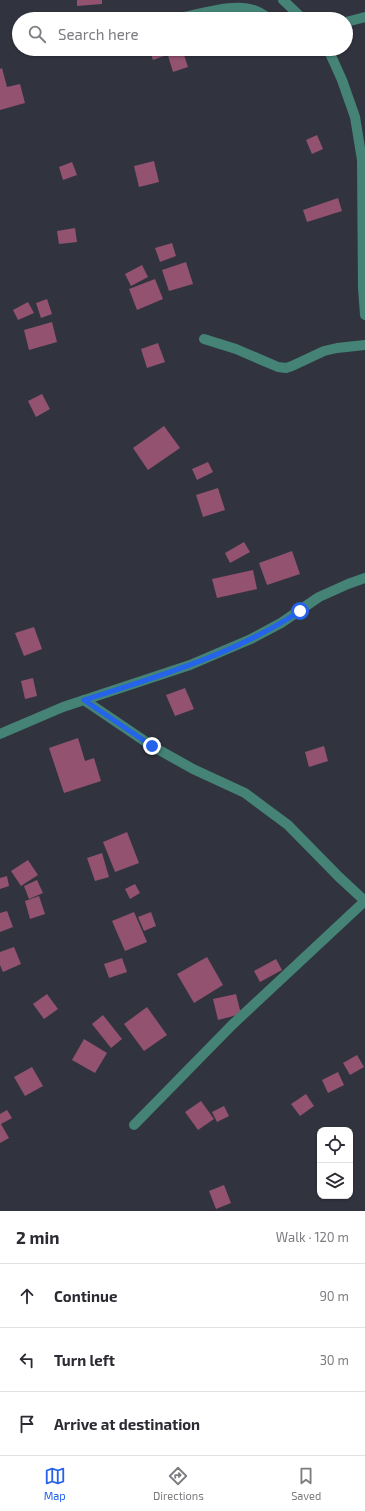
<!DOCTYPE html>
<html lang="en">
<head>
<meta charset="utf-8">
<style>
	:root { --surface:#fff; --page:#f2f2f3; --text:#2b2b33; --muted:#7c7c81; --line:#e1e1e2; --accent:#2563eb }
	body { margin:0; font-family:"Exo 2",sans-serif; background:var(--page); color:var(--text) }
	.controls { position:absolute; right:12px; bottom:12px; display:grid; overflow:hidden; border-radius:8px; box-shadow:0 1px 3px #0004 }
	.controls button { width:36px; height:36px; display:grid; place-items:center; padding:0; border:0; border-bottom:1px solid var(--line); background:var(--surface); color:var(--text); font:20px sans-serif }
	.stop { position:absolute; width:12px; height:12px; margin:-9px; border:3px solid #2563eb; border-radius:50%; background:#fff }
	.stop.end { background:#2563eb; border-color:#fff; box-shadow:0 1px 4px #0008 }
	.list { margin:0; padding:0; list-style:none }
	h2 { display:flex; justify-content:space-between; align-items:center; height:52px; margin:0; padding:0 16px; font-size:17px }
	h2 small { font-size:13px; font-weight:400; color:var(--muted) }
	.list li { display:grid; grid-template-columns:26px 1fr auto; gap:12px; align-items:center; box-sizing:border-box; height:64px; padding:0 16px; border-top:1px solid var(--line) }
	.list b { display:block; font-size:15px; white-space:nowrap }
	.list em { font-size:13px; font-style:normal; color:var(--muted) }
	.icon { flex:none; width:22px; height:22px; fill:none; stroke:currentColor; stroke-width:2; stroke-linecap:round; stroke-linejoin:round }
	.map { position:relative; flex:none; width:365px; height:1211px; overflow:hidden }
	.search { position:absolute; background:var(--surface); box-shadow:0 1px 3px #0004; left:12px; right:12px; top:12px; height:44px; display:flex; align-items:center; gap:10px; box-sizing:border-box; padding:0 14px; border-radius:22px; color:var(--muted); font-size:15px }
	.sheet { height:244px; background:var(--surface) }
	nav { display:flex; justify-content:space-around; align-items:center; box-sizing:border-box; height:56px; border-top:1px solid var(--line); background:var(--surface); font-size:11px; color:var(--muted) }
	nav a { display:grid; justify-items:center; gap:2px }
	nav .on { color:var(--accent) }
	.map>svg:first-child { display:block }
	.building { fill:#925270 }
	.lines { fill:none; stroke-linecap:round; stroke-linejoin:round }
	.minor { stroke:#448376; stroke-width:10 }
	.route { stroke:#2563eb; stroke-width:5 }
</style>
</head>
<body>
<div class="map">
<svg width="365" height="1211" viewBox="0 0 365 1211">
	<rect width="100%" height="100%" fill="#31343f"/>
	<g class="building">
		<polygon points="77,0 102,0 102,4 77,6"/>
		<polygon points="149,49 162,49 164,56 153,60"/>
		<polygon points="166,49 182,49 188,67 173,72"/>
		<polygon points="2,68 7,87 20,84 25,103 0,110 0,69"/>
		<polygon points="317,135 323,149 312,154 306,140"/>
		<polygon points="154,161 159,182 139,187 134,166"/>
		<polygon points="72,162 77,175 63,180 59,167"/>
		<polygon points="338,198 342,211 307,222 303,210"/>
		<polygon points="75,228 77,242 59,244 57,231"/>
		<polygon points="172,243 176,256 160,262 155,248"/>
		<polygon points="186,262 193,284 169,291 162,270"/>
		<polygon points="142,265 148,277 131,286 125,274"/>
		<polygon points="155,279 163,299 137,310 129,289"/>
		<polygon points="47,299 52,314 41,318 36,303"/>
		<polygon points="28,302 34,313 18,320 13,310"/>
		<polygon points="52,322 57,342 29,350 24,330"/>
		<polygon points="158,343 165,362 147,368 141,349"/>
		<polygon points="42,394 50,409 36,417 28,401"/>
		<polygon points="164,426 180,448 148,470 133,448"/>
		<polygon points="208,462 213,472 197,480 192,469"/>
		<polygon points="218,488 225,510 203,517 196,495"/>
		<polygon points="244,542 250,552 230,563 225,553"/>
		<polygon points="292,551 300,574 267,585 259,563"/>
		<polygon points="253,570 257,589 217,598 212,579"/>
		<polygon points="34,627 42,649 24,656 15,633"/>
		<polygon points="33,678 37,696 25,699 21,681"/>
		<polygon points="185,688 194,709 175,716 166,695"/>
		<polygon points="78,738 85,761 94,758 101,781 64,793 49,748"/>
		<polygon points="324,746 328,761 309,767 305,752"/>
		<polygon points="127,832 139,863 115,872 103,842"/>
		<polygon points="102,853 109,877 95,881 87,858"/>
		<polygon points="28,860 38,875 21,886 11,871"/>
		<polygon points="7,876 9,886 0,889 0,878"/>
		<polygon points="37,880 43,893 29,899 24,886"/>
		<polygon points="135,884 140,893 130,899 125,889"/>
		<polygon points="39,896 45,914 30,919 25,901"/>
		<polygon points="7,911 13,927 0,932 0,913"/>
		<polygon points="134,912 147,942 125,951 112,921"/>
		<polygon points="151,912 156,926 144,931 138,917"/>
		<polygon points="14,947 21,964 3,972 0,965 0,952"/>
		<polygon points="207,957 223,985 194,1003 177,974"/>
		<polygon points="122,958 127,972 109,978 104,964"/>
		<polygon points="276,959 282,970 260,982 254,971"/>
		<polygon points="47,994 58,1009 44,1019 33,1004"/>
		<polygon points="236,994 241,1014 218,1020 213,999"/>
		<polygon points="147,1007 167,1035 144,1051 124,1024"/>
		<polygon points="103,1015 122,1039 111,1048 92,1024"/>
		<polygon points="84,1039 107,1053 95,1073 72,1060"/>
		<polygon points="357,1055 364,1067 350,1075 343,1063"/>
		<polygon points="32,1067 43,1086 25,1096 14,1077"/>
		<polygon points="338,1072 344,1085 328,1093 322,1080"/>
		<polygon points="306,1094 314,1106 300,1116 291,1104"/>
		<polygon points="201,1101 214,1119 198,1130 185,1112"/>
		<polygon points="224,1106 229,1116 217,1122 212,1112"/>
		<polygon points="7,1110 12,1118 1,1124 9,1138 0,1143 0,1114"/>
		<polygon points="224,1185 231,1203 216,1209 209,1191"/>
	</g>
	<g class="lines">
		<g class="minor">
			<polyline points="283,0 303,19"/>
			<path d="M173,19C196,16 235,1 256,11C261,13 265,16 270,19"/>
			<polyline points="346,22 365,17"/>
			<polyline points="328,49 342,80 355,117 362,160 363,288 365,315"/>
			<polyline points="204,339 236,349 278,367 286,368 292,366 324,351 337,348 365,345"/>
			<polyline points="84,700 152,746 193,769 245,793 288,825 339,877 365,901"/>
			<polyline points="0,734 63,707 190,665 251,639 281,623 319,597 348,584 365,578"/>
			<polyline points="134,1125 232,1025 365,901"/>
		</g>
	</g>
	<g class="lines">
		<path class="route" d="M152,746L84,700C157,677 235,654 300,611"/>
	</g>
</svg>
<div class="controls">
<button><svg class="icon" aria-label="locate" viewBox="0 0 24 24"><circle cx="12" cy="12" r="6"/><path d="M12 2v4M12 18v4M2 12h4M18 12h4"/></svg></button>
<button><svg class="icon" aria-label="layers" viewBox="0 0 24 24"><path d="M12 4l9 5-9 5-9-5zM3 14l9 5 9-5"/></svg></button>
</div>
<div class="stop" style="left:300px;top:611px"></div>
<div class="stop end" style="left:152px;top:746px"></div>
<div class="search"><svg class="icon" aria-label="search" viewBox="0 0 24 24"><circle cx="10" cy="10" r="6"/><path d="M15 15l6 6"/></svg>Search here</div>
</div>
<section class="sheet">
<h2>2 min<small>Walk · 120 m</small></h2>
<ul class="list">
<li><svg class="icon" aria-label="ahead" viewBox="0 0 24 24"><path d="M12 20V5M6 11l6-6 6 6"/></svg><div><b>Continue</b></div><em>90 m</em></li>
<li><svg class="icon" aria-label="left" viewBox="0 0 24 24"><path d="M17 20v-9H6M10 6l-5 5 5 5"/></svg><div><b>Turn left</b></div><em>30 m</em></li>
<li><svg class="icon" aria-label="arrive" viewBox="0 0 24 24"><path d="M6 21V4h12l-3 4 3 4H6"/></svg><div><b>Arrive at destination</b></div></li>
</ul>
</section>
<nav>
<a class="on"><svg class="icon" aria-label="map" viewBox="0 0 24 24"><path d="M3 6l6-2 6 2 6-2v14l-6 2-6-2-6 2zM9 4v14M15 6v14"/></svg>Map</a>
<a><svg class="icon" aria-label="directions" viewBox="0 0 24 24"><path d="M12 3l9 9-9 9-9-9zM9 14v-3h6M13 9l2 2-2 2"/></svg>Directions</a>
<a><svg class="icon" aria-label="saved" viewBox="0 0 24 24"><path d="M7 4h10v16l-5-4-5 4z"/></svg>Saved</a>
</nav>
</body>
</html>
